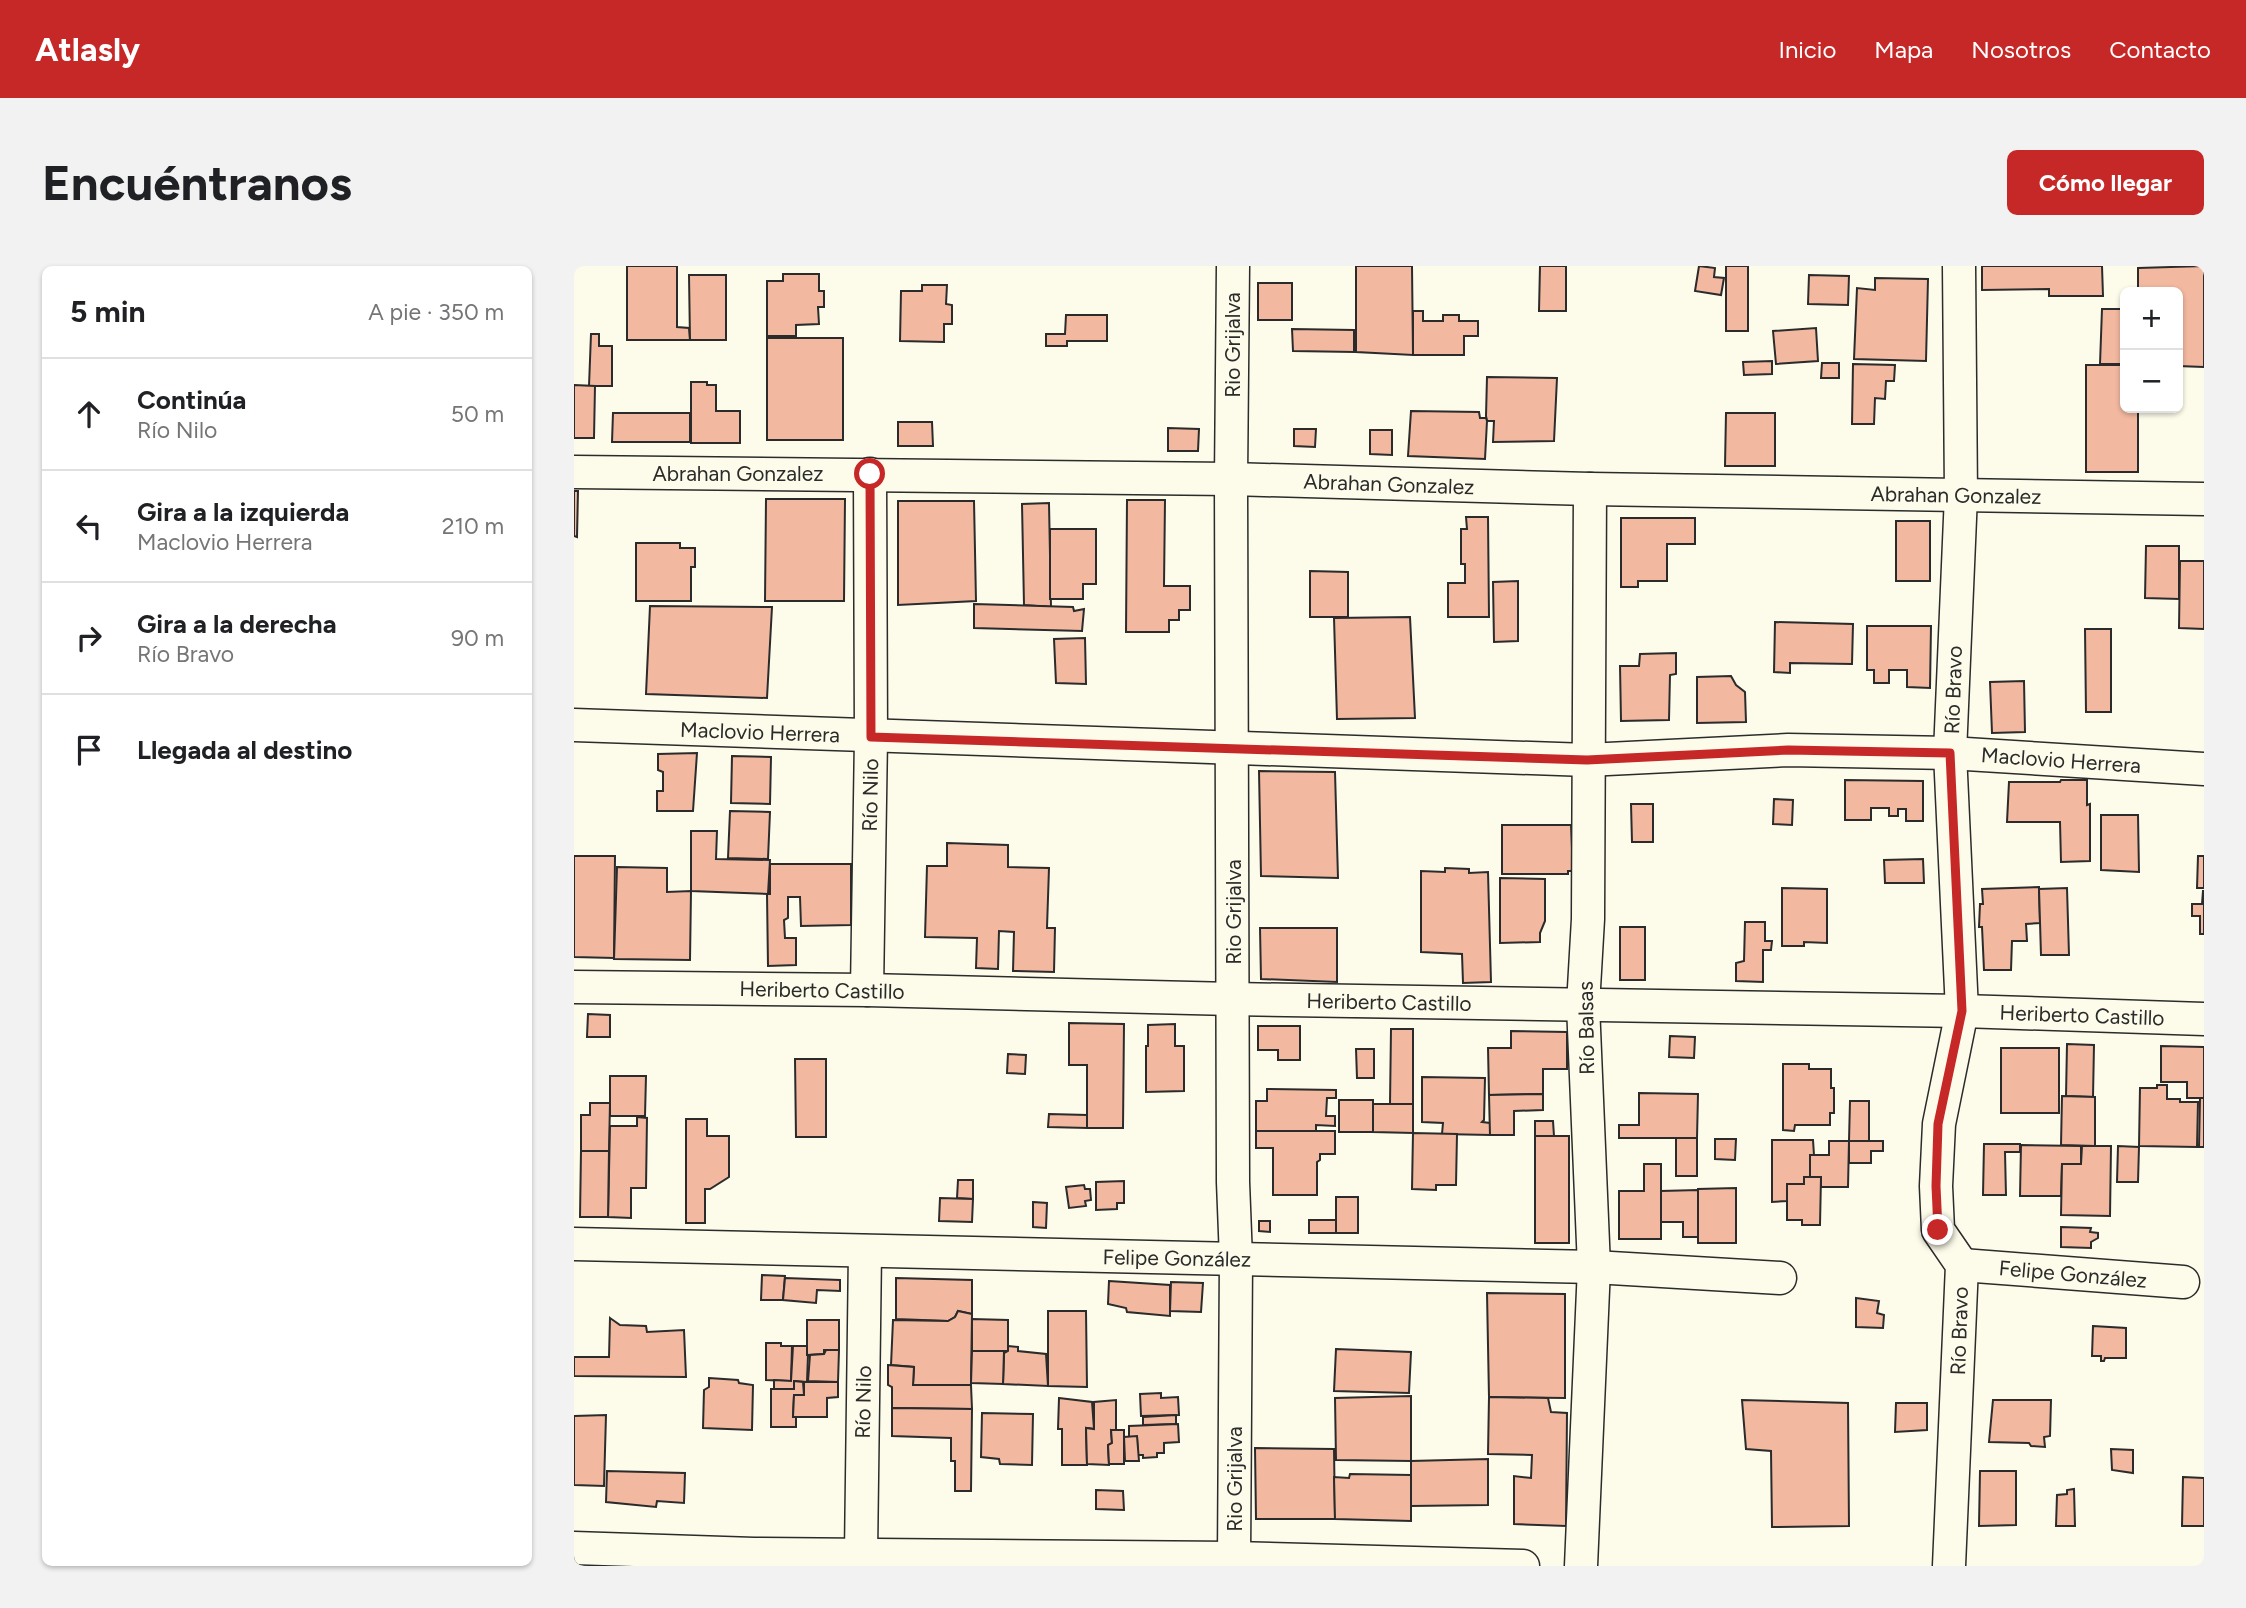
<!DOCTYPE html>
<html lang="es">
<head>
<meta charset="utf-8">
<style>
	:root { --surface:#fff; --page:#f2f2f2; --text:#202124; --muted:#757577; --line:#e0e0e0; --accent:#c62828 }
	body { margin:0; font-family:Figtree,sans-serif; background:var(--page); color:var(--text) }
	.controls { position:absolute; right:21px; top:21px; display:grid; overflow:hidden; border-radius:10px; box-shadow:0 2px 5px #0004 }
	.controls button { width:63px; height:63px; display:grid; place-items:center; padding:0; border:0; border-bottom:2px solid var(--line); background:var(--surface); color:var(--text); font:35px sans-serif }
	.stop { position:absolute; width:21px; height:21px; margin:-16px; border:5px solid #c62828; border-radius:50%; background:#fff }
	.stop.end { background:#c62828; border-color:#fff; box-shadow:0 2px 7px #0008 }
	.list { margin:0; padding:0; list-style:none }
	h2 { display:flex; justify-content:space-between; align-items:center; height:91px; margin:0; padding:0 28px; font-size:30px }
	h2 small { font-size:23px; font-weight:400; color:var(--muted) }
	.list li { display:grid; grid-template-columns:46px 1fr auto; gap:21px; align-items:center; box-sizing:border-box; height:112px; padding:0 28px; border-top:2px solid var(--line) }
	.list b { display:block; font-size:26px; white-space:nowrap }
	.list p { margin:0; font-size:23px; white-space:nowrap; color:var(--muted) }
	.list em { font-size:23px; font-style:normal; color:var(--muted) }
	.icon { flex:none; width:38px; height:38px; fill:none; stroke:currentColor; stroke-width:2; stroke-linecap:round; stroke-linejoin:round }
	.map { position:relative; flex:none; width:1630px; height:1300px; overflow:hidden; border-radius:10px }
	header { display:flex; align-items:center; gap:42px; box-sizing:border-box; height:98px; padding:0 35px; background:var(--accent); color:#fff }
	header strong { font-size:33px }
	nav { display:flex; gap:38px; margin-inline-start:auto; font-size:24px }
	.intro { display:flex; align-items:center; justify-content:space-between; box-sizing:border-box; height:168px; padding:0 42px }
	h1 { margin:0; font-size:49px }
	.button { padding:18px 32px; border-radius:10px; background:var(--accent); color:#fff; font-size:24px; font-weight:700 }
	main { display:flex; gap:42px; padding:0 42px }
	aside { flex:1; background:var(--surface); border-radius:10px; box-shadow:0 2px 5px #0004 }
	.map>svg:first-child { display:block }
	.building { fill:#f2b8a0; stroke:#2b2b2b; stroke-width:2 }
	.lines { fill:none; stroke-linecap:round; stroke-linejoin:round }
	.minor-casing { stroke:#2b2b2b; stroke-width:35 }
	.minor { stroke:#fdfbea; stroke-width:32 }
	.route { stroke:#c62828; stroke-width:9 }
	.labels { text-anchor:middle; dominant-baseline:central; stroke-width:5; stroke-linejoin:round; paint-order:stroke }
	.street-label { font-size:21px; fill:#2b2b2b; stroke:#fdfbea }
</style>
</head>
<body>
<header>
<strong>Atlasly</strong>
<nav><a>Inicio</a><a>Mapa</a><a>Nosotros</a><a>Contacto</a></nav>
</header>
<div class="intro"><h1>Encuéntranos</h1><a class="button">Cómo llegar</a></div>
<main>
<aside>
<h2>5 min<small>A pie · 350 m</small></h2>
<ul class="list">
<li><svg class="icon" aria-label="ahead" viewBox="0 0 24 24"><path d="M12 20V5M6 11l6-6 6 6"/></svg><div><b>Continúa</b><p>Río Nilo</p></div><em>50 m</em></li>
<li><svg class="icon" aria-label="left" viewBox="0 0 24 24"><path d="M17 20v-9H6M10 6l-5 5 5 5"/></svg><div><b>Gira a la izquierda</b><p>Maclovio Herrera</p></div><em>210 m</em></li>
<li><svg class="icon" aria-label="right" viewBox="0 0 24 24"><path d="M7 20v-9h11M14 6l5 5-5 5"/></svg><div><b>Gira a la derecha</b><p>Río Bravo</p></div><em>90 m</em></li>
<li><svg class="icon" aria-label="arrive" viewBox="0 0 24 24"><path d="M6 21V4h12l-3 4 3 4H6"/></svg><div><b>Llegada al destino</b></div></li>
</ul>
</aside>
<div class="map">
<svg width="1630" height="1300" viewBox="0 0 1630 1300">
	<rect width="100%" height="100%" fill="#fdfbea"/>
	<g class="building">
		<polygon points="53,0 103,0 103,61 115,62 116,74 53,74"/>
		<polygon points="782,0 838,0 839,89 782,86"/>
		<polygon points="966,0 992,0 992,45 965,45"/>
		<polygon points="1125,0 1141,2 1140,11 1150,12 1147,29 1121,25"/>
		<rect x="1152" y="0" width="22" height="65"/>
		<polygon points="1408,0 1528,0 1529,30 1475,30 1475,23 1408,24"/>
		<polygon points="1630,0 1630,101 1604,100 1604,26 1564,26 1564,2"/>
		<polygon points="209,8 245,8 245,25 250,25 250,41 244,41 245,58 222,59 222,70 193,70 193,15 209,15"/>
		<polygon points="115,9 152,9 152,74 116,74"/>
		<polygon points="1235,9 1275,10 1274,39 1234,38"/>
		<polygon points="1301,12 1354,13 1352,95 1280,93 1283,22 1301,24"/>
		<rect x="684" y="17" width="34" height="37"/>
		<polygon points="348,19 373,19 372,38 378,39 378,58 370,58 370,76 326,75 327,25 348,25"/>
		<polygon points="1528,43 1551,43 1551,98 1526,98"/>
		<polygon points="839,45 849,45 849,55 869,55 869,49 885,49 885,55 904,55 904,70 890,70 890,89 839,89"/>
		<polygon points="492,49 533,49 533,75 493,75 493,80 472,80 472,68 491,68"/>
		<polygon points="1242,62 1244,95 1202,98 1199,65"/>
		<polygon points="718,63 780,64 780,86 719,85"/>
		<polygon points="17,68 25,68 25,80 38,80 38,120 15,120"/>
		<rect x="193" y="72" width="76" height="102"/>
		<polygon points="1198,95 1198,108 1170,109 1169,96"/>
		<polygon points="1248,97 1265,97 1265,112 1247,112"/>
		<polygon points="1279,98 1321,99 1320,115 1312,115 1311,133 1301,132 1300,158 1278,158"/>
		<polygon points="1512,99 1551,99 1551,142 1564,142 1564,206 1512,206"/>
		<polygon points="913,111 983,112 980,175 919,176 920,155 913,155 912,150"/>
		<polygon points="117,116 133,116 133,119 142,119 142,145 166,145 166,177 117,177"/>
		<polygon points="0,119 21,120 20,172 0,172"/>
		<polygon points="837,145 905,146 906,152 912,152 913,155 911,193 834,190"/>
		<polygon points="39,147 116,147 116,176 38,176"/>
		<polygon points="1152,147 1201,147 1201,200 1151,200"/>
		<polygon points="324,156 358,156 359,180 324,180"/>
		<polygon points="594,162 625,163 624,185 594,185"/>
		<polygon points="720,163 742,163 741,181 720,180"/>
		<polygon points="796,164 818,164 818,189 796,188"/>
		<polygon points="0,225 4,225 3,271 0,270"/>
		<polygon points="192,233 271,233 270,335 191,335"/>
		<polygon points="553,234 591,234 590,320 616,320 616,344 605,344 605,354 595,354 595,366 552,366"/>
		<polygon points="324,235 400,235 402,335 324,339"/>
		<polygon points="475,237 477,341 450,339 448,238"/>
		<polygon points="892,251 914,251 915,351 874,351 874,317 891,317 891,298 887,298 887,263 893,263"/>
		<polygon points="1047,252 1121,252 1121,278 1093,278 1093,315 1064,315 1064,321 1047,321"/>
		<rect x="1322" y="255" width="34" height="60"/>
		<polygon points="476,263 522,263 522,318 509,318 509,333 476,333"/>
		<polygon points="62,277 106,277 106,282 121,282 121,301 117,301 117,335 62,335"/>
		<polygon points="1572,280 1605,280 1605,333 1571,332"/>
		<polygon points="1606,295 1630,295 1630,363 1605,362"/>
		<polygon points="736,305 774,306 774,351 736,351"/>
		<polygon points="944,315 944,375 920,376 919,316"/>
		<polygon points="400,338 499,341 500,345 510,343 508,365 400,362"/>
		<polygon points="76,340 198,341 193,432 72,428"/>
		<polygon points="836,351 841,452 763,453 760,352"/>
		<polygon points="1201,356 1279,358 1278,398 1216,397 1216,407 1200,406"/>
		<polygon points="1293,360 1357,360 1356,422 1333,421 1333,404 1315,404 1315,417 1300,417 1300,404 1293,404"/>
		<polygon points="1511,363 1537,363 1537,446 1512,446"/>
		<polygon points="511,372 512,418 482,417 480,373"/>
		<polygon points="1102,387 1102,408 1096,409 1095,454 1047,455 1046,400 1065,400 1066,388"/>
		<polygon points="1157,410 1162,419 1171,426 1172,456 1123,457 1123,411"/>
		<polygon points="1450,415 1451,466 1418,467 1416,416"/>
		<polygon points="123,487 119,545 83,545 83,525 89,525 89,506 84,504 84,488"/>
		<polygon points="158,490 197,491 196,538 157,537"/>
		<polygon points="685,505 761,506 764,612 687,610"/>
		<polygon points="1271,514 1349,515 1349,555 1332,555 1332,543 1324,543 1324,550 1315,550 1315,542 1297,542 1297,554 1271,554"/>
		<polygon points="1487,514 1513,514 1513,539 1516,538 1516,595 1487,596 1486,556 1433,556 1435,516 1486,516"/>
		<polygon points="1200,533 1219,534 1218,559 1199,558"/>
		<polygon points="1057,538 1079,538 1079,576 1058,576"/>
		<polygon points="156,545 196,546 194,593 154,592"/>
		<polygon points="1527,549 1564,549 1565,606 1527,604"/>
		<polygon points="928,559 997,559 999,605 994,605 994,608 928,608"/>
		<polygon points="117,565 143,565 142,593 196,594 194,628 117,625"/>
		<polygon points="373,577 434,579 434,601 475,602 473,662 481,662 480,706 439,705 440,666 425,665 424,703 402,702 403,672 351,671 353,600 373,600"/>
		<polygon points="0,590 41,590 40,692 0,691"/>
		<polygon points="1624,590 1630,590 1630,622 1623,622"/>
		<polygon points="1349,593 1350,617 1311,617 1310,594"/>
		<polygon points="196,598 277,598 277,659 227,660 226,631 214,631 214,652 210,654 211,672 222,672 222,699 194,700 193,628 196,628"/>
		<polygon points="43,601 93,602 93,626 117,625 116,694 40,693"/>
		<polygon points="871,602 895,603 895,607 914,606 917,716 889,717 888,688 847,686 847,605 871,606"/>
		<polygon points="926,612 971,613 971,655 966,667 966,676 926,677"/>
		<polygon points="1465,621 1466,657 1452,658 1453,675 1438,675 1437,704 1410,704 1408,661 1405,661 1406,638 1409,638 1408,623"/>
		<polygon points="1208,622 1253,623 1253,677 1230,676 1230,680 1208,680"/>
		<polygon points="1493,622 1495,689 1467,689 1465,623"/>
		<polygon points="1629,625 1630,625 1630,668 1626,668 1626,650 1618,650 1618,638 1628,638"/>
		<polygon points="1171,656 1191,656 1191,675 1198,675 1197,684 1189,684 1189,716 1162,715 1162,697 1170,695"/>
		<rect x="1046" y="661" width="25" height="53"/>
		<polygon points="686,662 763,662 763,716 687,713"/>
		<polygon points="14,748 36,749 36,771 13,771"/>
		<polygon points="495,757 550,758 549,862 513,862 513,799 495,799"/>
		<polygon points="601,758 601,780 610,780 610,825 572,826 572,780 574,780 574,759"/>
		<polygon points="684,760 726,760 726,794 704,794 704,784 684,784"/>
		<polygon points="817,763 839,763 839,838 816,838"/>
		<polygon points="937,765 993,766 993,803 969,803 969,828 915,829 914,782 937,782"/>
		<polygon points="1096,770 1121,771 1120,792 1095,791"/>
		<polygon points="1493,778 1520,779 1519,831 1492,830"/>
		<polygon points="1587,780 1630,781 1630,832 1613,832 1613,816 1587,816"/>
		<rect x="1427" y="782" width="58" height="65"/>
		<polygon points="782,783 800,783 800,812 783,812"/>
		<polygon points="434,788 452,789 451,808 433,807"/>
		<polygon points="221,793 252,793 252,871 222,871"/>
		<polygon points="1209,798 1235,798 1235,803 1257,803 1257,822 1260,822 1260,847 1256,847 1256,859 1221,859 1220,865 1209,864"/>
		<polygon points="36,810 72,810 71,850 36,850"/>
		<polygon points="848,811 911,812 910,854 908,856 916,857 916,869 868,868 869,857 848,856"/>
		<polygon points="1583,819 1593,819 1593,833 1606,833 1606,836 1624,836 1623,881 1565,880 1566,822 1583,822"/>
		<polygon points="693,823 762,824 762,832 753,832 752,850 761,850 761,860 742,859 742,865 682,865 682,835 693,835"/>
		<polygon points="1065,827 1124,828 1123,872 1045,872 1045,859 1065,859"/>
		<polygon points="969,828 969,844 940,845 940,869 916,869 915,829"/>
		<polygon points="1488,830 1521,831 1521,880 1487,879"/>
		<polygon points="1626,832 1630,832 1630,881 1625,881"/>
		<rect x="765" y="834" width="34" height="32"/>
		<polygon points="1276,835 1295,835 1295,875 1275,875"/>
		<polygon points="16,837 36,837 35,885 7,885 7,849 16,849"/>
		<polygon points="799,838 839,838 839,867 799,866"/>
		<polygon points="475,848 513,849 513,862 474,861"/>
		<polygon points="63,851 73,852 72,922 57,922 57,952 34,951 36,860 63,860"/>
		<polygon points="112,853 133,853 133,870 155,870 155,911 136,923 131,923 131,957 112,957"/>
		<polygon points="961,855 979,855 980,870 961,870"/>
		<polygon points="682,865 761,865 761,888 746,888 746,894 743,896 743,929 699,929 699,882 682,882"/>
		<polygon points="839,867 883,868 882,919 862,919 862,924 838,923"/>
		<rect x="961" y="870" width="34" height="107"/>
		<rect x="1102" y="872" width="21" height="38"/>
		<polygon points="1141,873 1162,873 1161,894 1141,893"/>
		<polygon points="1198,874 1239,874 1240,889 1236,889 1236,911 1230,911 1230,918 1213,918 1213,935 1198,936"/>
		<polygon points="1255,875 1275,875 1274,921 1247,921 1247,911 1236,911 1236,889 1255,889"/>
		<polygon points="1275,875 1309,875 1309,885 1297,885 1297,897 1275,897"/>
		<polygon points="1410,878 1446,878 1446,886 1431,886 1432,929 1409,929"/>
		<polygon points="1447,879 1507,880 1507,898 1488,898 1487,930 1446,930"/>
		<polygon points="1508,880 1537,880 1536,950 1487,949 1488,898 1507,898"/>
		<polygon points="1544,880 1565,881 1564,916 1543,916"/>
		<polygon points="7,885 35,885 34,951 6,951"/>
		<polygon points="1070,898 1087,898 1087,973 1045,973 1045,925 1070,925"/>
		<polygon points="1230,911 1247,911 1246,959 1228,959 1228,954 1213,954 1213,918 1230,918"/>
		<polygon points="384,914 399,914 399,933 383,932"/>
		<polygon points="550,915 550,937 543,937 543,943 522,944 522,916"/>
		<polygon points="510,919 511,923 516,923 517,934 511,935 512,940 495,942 492,921"/>
		<polygon points="1162,922 1162,977 1124,977 1124,923"/>
		<polygon points="1124,924 1124,971 1109,971 1109,956 1087,956 1087,925"/>
		<rect x="762" y="931" width="22" height="36"/>
		<polygon points="366,932 399,933 398,956 365,955"/>
		<polygon points="459,936 473,937 472,962 459,961"/>
		<rect x="735" y="954" width="27" height="13"/>
		<polygon points="685,955 696,955 696,966 685,965"/>
		<polygon points="1487,961 1517,962 1516,966 1524,967 1524,972 1517,976 1517,982 1487,981"/>
		<polygon points="188,1009 211,1010 209,1034 187,1034"/>
		<polygon points="211,1012 266,1014 266,1025 243,1024 242,1037 209,1034"/>
		<polygon points="322,1012 398,1014 398,1048 384,1045 381,1051 374,1055 322,1053"/>
		<polygon points="535,1015 596,1019 596,1050 553,1046 552,1042 534,1038"/>
		<polygon points="597,1016 629,1017 627,1046 596,1045"/>
		<polygon points="913,1027 991,1028 991,1132 915,1131"/>
		<polygon points="1282,1032 1305,1035 1303,1047 1310,1049 1309,1062 1282,1061"/>
		<polygon points="384,1045 398,1048 397,1119 339,1119 340,1101 317,1099 319,1054 374,1055 381,1051"/>
		<polygon points="474,1045 512,1045 513,1121 474,1120"/>
		<polygon points="36,1052 46,1059 72,1060 73,1066 110,1064 112,1111 0,1110 0,1091 35,1091"/>
		<polygon points="398,1053 434,1054 434,1085 398,1085"/>
		<polygon points="233,1054 265,1054 265,1084 250,1084 250,1088 233,1089"/>
		<polygon points="1519,1060 1552,1062 1552,1092 1531,1092 1530,1095 1527,1095 1527,1090 1518,1090"/>
		<polygon points="192,1077 207,1077 207,1080 218,1080 217,1115 192,1114"/>
		<polygon points="219,1080 233,1080 233,1089 234,1089 233,1116 220,1115 220,1123 200,1123 200,1114 217,1115"/>
		<polygon points="434,1080 444,1081 444,1085 472,1088 474,1120 429,1118 430,1087 434,1085"/>
		<polygon points="762,1083 837,1086 835,1127 760,1125"/>
		<polygon points="252,1084 265,1084 264,1116 234,1115 236,1089 250,1088"/>
		<polygon points="398,1085 430,1085 429,1118 397,1117"/>
		<polygon points="314,1099 340,1101 339,1119 397,1119 398,1143 318,1142 318,1121 314,1119"/>
		<polygon points="135,1112 164,1114 165,1117 179,1119 178,1164 129,1162 130,1124 135,1121"/>
		<polygon points="220,1115 229,1116 230,1129 220,1129 219,1151 222,1151 222,1161 197,1161 197,1123 220,1123"/>
		<polygon points="230,1116 264,1116 264,1131 253,1132 253,1151 219,1151 220,1129 230,1129"/>
		<polygon points="587,1127 587,1132 604,1131 605,1149 567,1150 566,1128"/>
		<polygon points="837,1130 837,1195 762,1194 761,1132"/>
		<polygon points="915,1131 974,1132 977,1146 993,1147 992,1260 940,1258 940,1210 957,1212 958,1189 914,1188"/>
		<polygon points="485,1132 518,1136 520,1163 512,1162 513,1199 488,1199 488,1163 484,1163"/>
		<polygon points="542,1134 542,1165 537,1164 538,1177 534,1179 535,1199 513,1198 512,1162 520,1163 520,1136"/>
		<polygon points="1168,1134 1274,1137 1275,1260 1198,1261 1197,1185 1172,1183"/>
		<polygon points="1419,1134 1477,1134 1476,1170 1470,1171 1471,1181 1457,1180 1455,1177 1415,1176"/>
		<polygon points="1322,1137 1353,1137 1353,1164 1321,1166"/>
		<polygon points="318,1142 398,1143 397,1225 381,1225 381,1195 377,1195 377,1172 318,1170"/>
		<polygon points="408,1147 459,1148 458,1199 426,1198 425,1193 407,1191"/>
		<polygon points="32,1149 30,1220 0,1219 0,1150"/>
		<polygon points="602,1149 602,1158 569,1159 569,1151"/>
		<polygon points="604,1158 605,1176 590,1177 590,1187 583,1187 583,1191 569,1192 569,1189 564,1189 563,1171 555,1171 555,1160"/>
		<polygon points="537,1164 550,1164 550,1198 535,1198 534,1179 538,1177"/>
		<polygon points="563,1170 565,1195 551,1195 550,1171"/>
		<polygon points="681,1182 760,1183 761,1253 682,1253"/>
		<polygon points="1537,1183 1559,1184 1559,1207 1538,1204"/>
		<polygon points="914,1193 914,1239 837,1240 837,1195"/>
		<polygon points="33,1205 111,1207 110,1237 83,1235 82,1241 32,1236"/>
		<polygon points="1406,1205 1442,1205 1442,1259 1405,1260"/>
		<polygon points="776,1208 837,1209 837,1255 761,1253 760,1211 775,1212"/>
		<polygon points="1609,1211 1630,1212 1630,1260 1608,1260"/>
		<polygon points="1500,1223 1501,1260 1482,1260 1483,1229 1493,1228 1493,1224"/>
		<polygon points="522,1224 549,1225 550,1244 522,1243"/>
	</g>
	<g class="lines">
		<g class="minor-casing">
			<g id="minor">
				<polyline points="659,0 657,213 659,916 662,993 660,1292"/>
				<polyline points="0,206 657,213 1016,223 1630,233"/>
				<polyline points="0,459 1013,494 1214,484 1376,487 1630,503"/>
				<polyline points="0,721 293,724 658,733 1388,745 1630,753"/>
				<polyline points="293,724 297,471 296,208"/>
				<polyline points="0,978 1020,1001 1206,1012"/>
				<polyline points="1388,999 1609,1016"/>
				<polyline points="0,1282 180,1288 660,1292 949,1300"/>
				<polyline points="287,1288 291,985"/>
				<polyline points="1007,1300 1020,1001 1009,739 1014,653 1016,223"/>
				<polyline points="1375,1300 1388,999 1364,964 1362,920 1365,858 1388,745 1376,487 1387,229 1385,0"/>
			</g>
		</g>
		<use href="#minor" class="minor"/>
	</g>
	<g class="lines">
		<polyline class="route" points="296,208 297,471 1013,494 1214,484 1376,487 1388,745 1364,858 1362,920 1364,964"/>
	</g>
	<g class="labels">
		<g class="street-label">
			<text transform="translate(658 79) rotate(-90)">Rio Grijalva</text>
			<text x="164" y="207">Abrahan Gonzalez</text>
			<text transform="translate(815 218) rotate(2)">Abrahan Gonzalez</text>
			<text transform="translate(1382 229) rotate(1)">Abrahan Gonzalez</text>
			<text transform="translate(1379 424) rotate(-88)">Río Bravo</text>
			<text transform="translate(186 466) rotate(2)">Maclovio Herrera</text>
			<text transform="translate(1487 494) rotate(4)">Maclovio Herrera</text>
			<text transform="translate(296 529) rotate(-89)">Río Nilo</text>
			<text transform="translate(659 646) rotate(-90)">Rio Grijalva</text>
			<text transform="translate(248 724) rotate(1)">Heriberto Castillo</text>
			<text transform="translate(815 736) rotate(1)">Heriberto Castillo</text>
			<text transform="translate(1508 749) rotate(2)">Heriberto Castillo</text>
			<text transform="translate(1012 762) rotate(-91)">Río Balsas</text>
			<text transform="translate(603 992) rotate(1)">Felipe González</text>
			<text transform="translate(1499 1008) rotate(5)">Felipe González</text>
			<text transform="translate(1385 1065) rotate(-88)">Río Bravo</text>
			<text transform="translate(289 1136) rotate(-89)">Río Nilo</text>
			<text transform="translate(660 1213) rotate(-90)">Rio Grijalva</text>
		</g>
	</g>
</svg>
<div class="controls">
<button>+</button>
<button>−</button>
</div>
<div class="stop" style="left:296px;top:208px"></div>
<div class="stop end" style="left:1364px;top:964px"></div>
</div>
</main>
</body>
</html>
